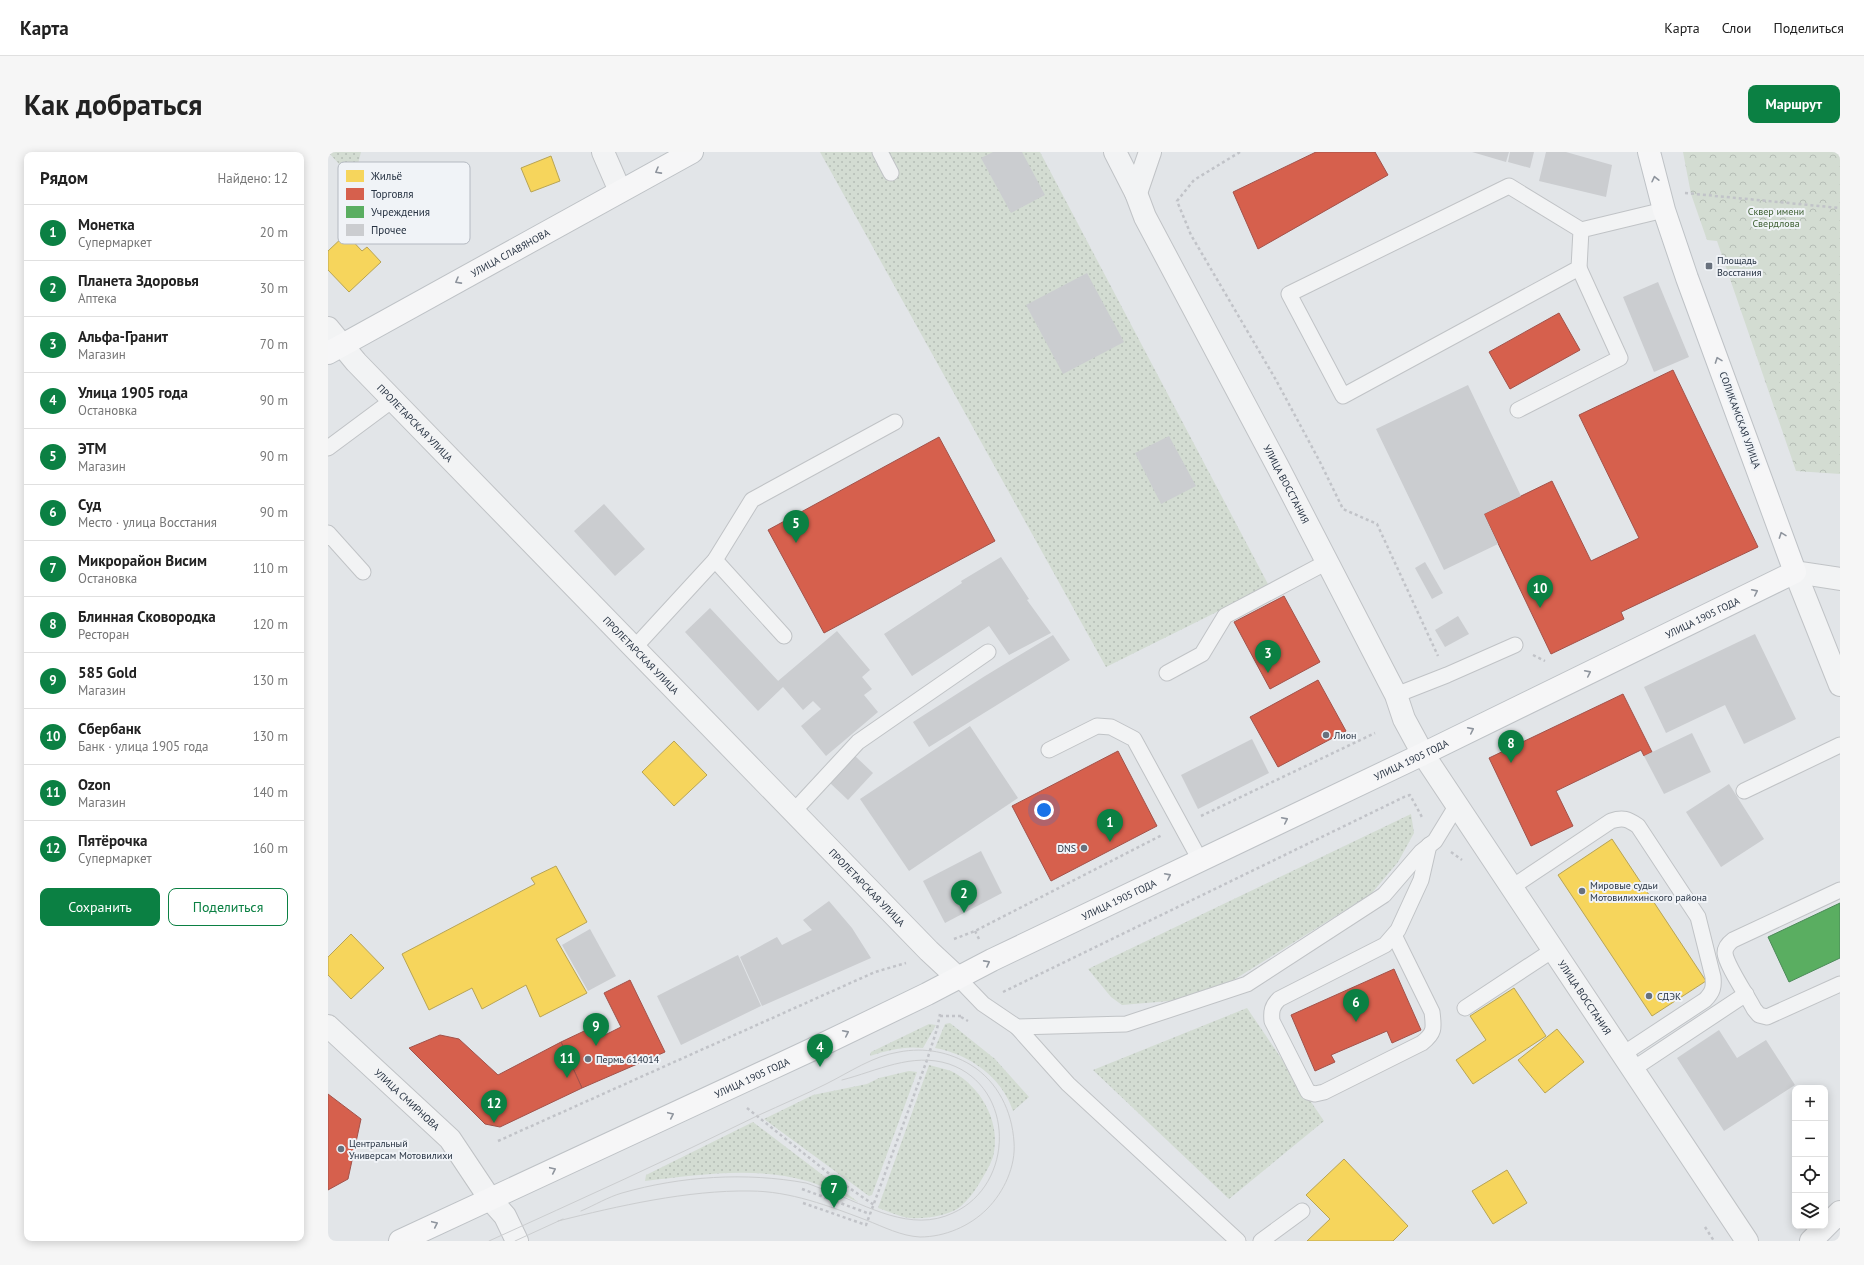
<!DOCTYPE html>
<html lang="ru">
<head>
<meta charset="utf-8">
<style>
	:root { --surface:#fff; --page:#f6f6f6; --text:#222; --muted:#767676; --line:#e0e0e0; --accent:#0b8043 }
	body { margin:0; font-family:"PT Sans",sans-serif; background:var(--page); color:var(--text) }
	.controls { position:absolute; right:12px; bottom:12px; display:grid; overflow:hidden; border-radius:8px; box-shadow:0 2px 10px #0003 }
	.controls button { width:36px; height:36px; display:grid; place-items:center; padding:0; border:0; border-bottom:1px solid var(--line); background:var(--surface); color:var(--text); font:20px sans-serif }
	.you { position:absolute; left:716px; top:658px; width:14px; height:14px; margin:-10px; border:3px solid #fff; border-radius:50%; background:#1a73e8; box-shadow:0 0 0 6px #1a73e833 }
	.badge { display:grid; place-items:center; width:26px; height:26px; border-radius:50%; background:var(--accent); color:#fff; font-size:13px; font-weight:700 }
	.pin { position:absolute; translate:-50% -33px; filter:drop-shadow(0 1px 2px #0008) }
	.pin::after { content:''; position:absolute; top:21px; width:14px; height:12px; background:inherit; clip-path:polygon(0 0,100% 0,50% 100%) }
	.list { margin:0; padding:0; list-style:none }
	h2 { display:flex; justify-content:space-between; align-items:center; height:52px; margin:0; padding:0 16px; font-size:17px }
	h2 small { font-size:13px; font-weight:400; color:var(--muted) }
	.list li { display:grid; grid-template-columns:26px 1fr auto; gap:12px; align-items:center; box-sizing:border-box; height:56px; padding:0 16px; border-top:1px solid var(--line) }
	.list b { display:block; font-size:15px; white-space:nowrap }
	.list p { margin:0; font-size:13px; white-space:nowrap; color:var(--muted) }
	.list em { font-size:13px; font-style:normal; color:var(--muted) }
	.actions { display:flex; gap:8px; padding:12px 16px }
	.actions a { flex:1; padding:9px 0; border:1px solid var(--accent); border-radius:8px; text-align:center; font-size:14px; color:var(--accent) }
	.actions .main { background:var(--accent); color:#fff }
	.icon { flex:none; width:22px; height:22px; fill:none; stroke:currentColor; stroke-width:2; stroke-linecap:round; stroke-linejoin:round }
	.map { position:relative; flex:none; width:1512px; height:1089px; overflow:hidden; border-radius:8px }
	header { display:flex; align-items:center; gap:24px; box-sizing:border-box; height:56px; padding:0 20px; background:var(--surface); border-bottom:1px solid var(--line) }
	header strong { font-size:19px }
	nav { display:flex; gap:22px; margin-inline-start:auto; font-size:14px }
	.intro { display:flex; align-items:center; justify-content:space-between; box-sizing:border-box; height:96px; padding:0 24px }
	h1 { margin:0; font-size:28px }
	.button { padding:10px 18px; border-radius:8px; background:var(--accent); color:#fff; font-size:14px; font-weight:700 }
	main { display:flex; gap:24px; padding:0 24px }
	aside { flex:1; background:var(--surface); border-radius:8px; box-shadow:0 2px 10px #0003 }
	.map>svg:first-child { display:block }
	.grass { fill:url(#grass-dots) }
	.park { fill:url(#park-crowns) }
	.homes { fill:#f6d55c; stroke:#b8a454 }
	.shops { fill:#d6604d; stroke:#a2524a }
	.public { fill:#5aae61; stroke:#4b8958 }
	.building { fill:#cbcdd0 }
	.lines { fill:none; stroke-linecap:round; stroke-linejoin:round }
	.service-casing { stroke:#c0c3c6; stroke-width:17 }
	.minor-casing { stroke:#c0c3c6; stroke-width:24 }
	.tertiary-casing { stroke:#c0c3c6; stroke-width:24 }
	.primary-casing { stroke:#bec2c6; stroke-width:24 }
	.path { stroke:#c1c3c8; stroke-width:2.5; stroke-dasharray:3 3; stroke-linecap:butt }
	.service { stroke:#f2f3f4; stroke-width:15 }
	.minor { stroke:#f2f3f4; stroke-width:22 }
	.tertiary { stroke:#f2f3f4; stroke-width:22 }
	.primary { stroke:#f6f6f7; stroke-width:22 }
	.tram { stroke:#cbcdcf; stroke-width:1 }
	.oneway { stroke:#8e949d }
	.poi-dot { fill:#68717d; stroke:#f0f3f7; stroke-width:1.5 }
	.labels { text-anchor:middle; dominant-baseline:central; stroke-width:4; stroke-linejoin:round; paint-order:stroke }
	.park-label { font-size:10px; fill:#3e6033; stroke:#f0f3f7 }
	.street-label { font-size:10px; fill:#273343; stroke:#f0f3f7 }
	.poi-label { font-size:10px; fill:#273343; stroke:#f0f3f7; text-anchor:start }
	.key { fill:#f0f3f7; stroke:#b4b9c1; stroke-width:1 }
	.key-label { font-size:11px; fill:#273343 }
</style>
</head>
<body>
<header>
<strong>Карта</strong>
<nav><a>Карта</a><a>Слои</a><a>Поделиться</a></nav>
</header>
<div class="intro"><h1>Как добраться</h1><a class="button">Маршрут</a></div>
<main>
<aside>
<h2>Рядом<small>Найдено: 12</small></h2>
<ul class="list">
<li><span class="badge">1</span><div><b>Монетка</b><p>Супермаркет</p></div><em>20 m</em></li>
<li><span class="badge">2</span><div><b>Планета Здоровья</b><p>Аптека</p></div><em>30 m</em></li>
<li><span class="badge">3</span><div><b>Альфа-Гранит</b><p>Магазин</p></div><em>70 m</em></li>
<li><span class="badge">4</span><div><b>Улица 1905 года</b><p>Остановка</p></div><em>90 m</em></li>
<li><span class="badge">5</span><div><b>ЭТМ</b><p>Магазин</p></div><em>90 m</em></li>
<li><span class="badge">6</span><div><b>Суд</b><p>Место · улица Восстания</p></div><em>90 m</em></li>
<li><span class="badge">7</span><div><b>Микрорайон Висим</b><p>Остановка</p></div><em>110 m</em></li>
<li><span class="badge">8</span><div><b>Блинная Сковородка</b><p>Ресторан</p></div><em>120 m</em></li>
<li><span class="badge">9</span><div><b>585 Gold</b><p>Магазин</p></div><em>130 m</em></li>
<li><span class="badge">10</span><div><b>Сбербанк</b><p>Банк · улица 1905 года</p></div><em>130 m</em></li>
<li><span class="badge">11</span><div><b>Ozon</b><p>Магазин</p></div><em>140 m</em></li>
<li><span class="badge">12</span><div><b>Пятёрочка</b><p>Супермаркет</p></div><em>160 m</em></li>
</ul>
<div class="actions"><a class="main">Сохранить</a><a>Поделиться</a></div>
</aside>
<div class="map">
<svg width="1512" height="1089" viewBox="0 0 1512 1089">
	<defs>
		<pattern id="grass-dots" width="8" height="8" patternUnits="userSpaceOnUse"><rect width="8" height="8" fill="#d3dcd2"/><path d="M2 2h.1M6 6h.1" fill="none" stroke="#b5bdb6" stroke-width="1.8" stroke-linecap="round"/></pattern>
		<pattern id="park-crowns" width="20" height="18" patternUnits="userSpaceOnUse"><rect width="20" height="18" fill="#d3dcd2"/><path d="M2 6a3 3 0 1 1 6 0M12 15a3 3 0 1 1 6 0" fill="none" stroke="#b5bdb6"/></pattern>
	</defs>
	<rect width="100%" height="100%" fill="#e2e5e8"/>
	<g class="grass">
		<polygon points="0,0 33,0 26,28"/>
		<polygon points="492,0 712,0 941,434 778,515"/>
		<polygon points="1083,662 1086,681 1070,710 1043,742 904,829 853,848 794,853 783,845 760,817"/>
		<polygon points="919,856 996,969 901,1047 765,918"/>
		<path d="M622,871L667,907L701,945L685,959C674,925 641,902 607,896L617,872Z"/>
		<path d="M601,872L608,873L595,896C576,894 560,898 542,904L543,900Z"/>
		<path d="M601,913C611,916 622,917 630,923C656,940 673,973 665,1005C662,1014 656,1023 651,1032C646,1040 640,1048 632,1055C620,1064 597,1067 582,1066C572,1065 560,1059 550,1056Z"/>
		<polygon points="581,919 589,920 544,1043 541,1044 436,967 485,943 539,932 551,926"/>
		<path d="M425,970L530,1050C513,1043 496,1034 479,1029C426,1014 370,1023 317,1029L318,1023Z"/>
	</g>
	<polygon class="park" points="1355,0 1512,0 1512,322 1468,319 1389,89 1379,88 1363,42"/>
	<g class="homes">
		<polygon points="223,4 232,29 203,40 193,16"/>
		<polygon points="18,82 34,99 39,95 53,110 21,140 0,118 0,99"/>
		<polygon points="346,589 379,623 346,654 314,620"/>
		<polygon points="1284,687 1378,829 1324,864 1230,723"/>
		<polygon points="228,714 259,770 228,787 259,841 212,865 198,833 154,857 144,836 101,858 74,802 207,732 203,726"/>
		<polygon points="23,782 56,816 23,847 0,823 0,805"/>
		<polygon points="1186,836 1218,884 1145,932 1128,908 1158,888 1142,864"/>
		<polygon points="1229,877 1256,910 1217,941 1190,908"/>
		<polygon points="1016,1007 1080,1074 1065,1089 979,1089 1002,1067 978,1043"/>
		<polygon points="1179,1018 1199,1051 1165,1072 1144,1039"/>
	</g>
	<g class="shops">
		<polygon points="988,0 1047,0 1060,23 930,97 905,40"/>
		<polygon points="1231,161 1252,198 1182,237 1161,200"/>
		<polygon points="1345,218 1430,395 1293,460 1296,467 1223,502 1156,362 1224,329 1263,409 1311,386 1251,263"/>
		<polygon points="611,285 667,389 496,481 440,378"/>
		<polygon points="956,444 992,510 942,537 906,470"/>
		<polygon points="990,528 1018,579 950,615 922,565"/>
		<polygon points="1295,542 1324,600 1316,604 1313,598 1228,639 1245,674 1203,694 1161,606"/>
		<polygon points="790,599 829,674 723,729 684,654"/>
		<polygon points="1066,817 1093,878 1064,891 1059,879 1003,903 1007,910 987,919 963,863"/>
		<polygon points="302,828 337,900 254,936 233,890 271,872 277,883 293,875 276,841"/>
		<polygon points="112,883 131,887 170,923 233,890 254,936 172,975 157,972 81,896"/>
		<polygon points="0,942 33,967 20,1027 0,1038"/>
	</g>
	<polygon class="public" points="1512,751 1512,806 1461,830 1440,785"/>
	<g class="building">
		<polygon points="665,0 694,0 717,43 683,61 653,6"/>
		<polygon points="1144,0 1181,0 1178,10"/>
		<polygon points="1182,0 1206,0 1202,16 1180,10"/>
		<polygon points="1218,0 1238,0 1284,13 1278,45 1211,29"/>
		<polygon points="759,121 796,190 735,222 698,153"/>
		<polygon points="1330,130 1361,205 1326,220 1295,145"/>
		<polygon points="1140,233 1193,344 1156,362 1170,392 1116,418 1048,277"/>
		<polygon points="841,284 868,334 833,352 807,301"/>
		<polygon points="276,352 317,397 287,424 246,379"/>
		<polygon points="673,405 701,447 699,448 723,481 681,503 661,474 584,524 556,482 634,431 633,429"/>
		<polygon points="1097,410 1115,441 1104,447 1087,416"/>
		<polygon points="382,456 453,532 450,529 509,479 542,518 534,525 544,537 536,543 550,560 498,604 473,574 493,557 485,549 475,558 455,535 430,559 357,480"/>
		<polygon points="1130,464 1141,482 1117,495 1107,478"/>
		<polygon points="1427,482 1468,567 1416,592 1397,553 1338,581 1316,535"/>
		<polygon points="725,483 742,508 601,595 585,570 657,524"/>
		<polygon points="642,574 690,646 581,719 532,647"/>
		<polygon points="1364,581 1383,620 1336,642 1316,604"/>
		<polygon points="924,587 941,621 870,657 853,623"/>
		<polygon points="527,604 545,621 520,648 501,630"/>
		<polygon points="1401,632 1436,687 1393,715 1358,660"/>
		<polygon points="653,699 674,741 617,771 595,729"/>
		<polygon points="501,749 524,776 543,806 434,854 412,805 449,785 454,793 484,778 475,768"/>
		<polygon points="262,777 288,824 260,839 234,793"/>
		<polygon points="410,803 433,854 353,893 329,844"/>
		<polygon points="1391,878 1409,906 1438,888 1467,933 1396,979 1349,906"/>
	</g>
	<g class="lines">
		<g class="service-casing">
			<g id="service">
				<polyline points="552,0 563,21"/>
				<polyline points="1253,78 1251,116 1015,244 961,142 1181,34 1253,78 1336,58"/>
				<polyline points="1190,258 1292,206 1251,116"/>
				<polyline points="0,296 66,247"/>
				<polyline points="0,381 35,420"/>
				<polyline points="387,408 456,484"/>
				<polyline points="307,495 387,408 424,348 567,270"/>
				<polyline points="839,521 874,502 897,464 999,410"/>
				<polyline points="1068,543 1119,523 1187,493"/>
				<polyline points="721,598 769,574 783,575 806,587 872,708"/>
				<polyline points="1416,639 1512,593"/>
				<polyline points="466,659 530,590 660,500"/>
				<path d="M1184,735L1283,669C1295,665 1300,667 1310,674L1370,765L1385,825C1386,835 1385,840 1377,848L1295,902"/>
				<path d="M1512,738L1405,788C1401,791 1397,795 1397,801C1398,813 1420,845 1426,857L1431,863L1439,865L1512,832"/>
				<path d="M1066,783L1104,860C1106,876 1107,881 1094,891L996,940L987,942L980,940L944,869C943,859 944,854 951,847L1057,793L1070,778L1093,728L1101,693"/>
				<polyline points="630,826 655,852 689,875 798,872 919,832 1056,743 1093,700 1107,689 1129,653"/>
				<polyline points="1137,856 1225,798"/>
				<polyline points="689,875 740,932 910,1089"/>
				<polyline points="1305,917 1418,842"/>
				<polyline points="933,1089 974,1059"/>
			</g>
		</g>
		<g class="minor-casing">
			<g id="minor">
				<polyline points="275,0 292,39"/>
				<path id="s1" d="M0,176L28,210L601,799L630,826"/>
				<polyline points="1467,420 1512,533"/>
				<polyline points="1467,420 1512,427"/>
				<path id="s2" d="M0,874L122,987L162,1047L177,1064L189,1089"/>
				<polyline points="1483,1089 1512,1060"/>
			</g>
		</g>
		<g class="tertiary-casing">
			<g id="tertiary">
				<path id="s3" d="M787,0L808,41L817,65L950,315L1068,543L1076,567L1095,602L1419,1089"/>
				<polyline points="808,41 822,0"/>
			</g>
		</g>
		<g class="primary-casing">
			<g id="primary">
				<path id="s4" d="M0,201L364,0"/>
				<path id="s5" d="M72,1089L483,898L599,842L664,808L1095,602L1467,420L1359,126L1336,58L1321,0"/>
			</g>
		</g>
		<g class="path">
			<polyline points="912,0 866,28 849,49 863,83 948,228 992,310 1015,357 1049,372 1110,504"/>
			<polyline points="1357,41 1512,56"/>
			<polyline points="1205,503 1217,509"/>
			<polyline points="873,664 1047,581"/>
			<polyline points="1123,700 1134,708"/>
			<polyline points="647,779 651,787"/>
			<polyline points="626,787 647,779 834,683"/>
			<polyline points="675,840 1076,645 1082,643 1095,667"/>
			<polyline points="612,864 635,864"/>
			<polyline points="633,865 640,869"/>
			<polyline points="419,956 504,1024 546,1053"/>
			<polyline points="170,989 547,820 578,811"/>
			<polyline points="474,1037 542,1062"/>
			<polyline points="475,1051 538,1073 599,908 609,877 612,862"/>
			<polyline points="1377,1075 1386,1089"/>
		</g>
		<use href="#service" class="service"/>
		<use href="#minor" class="minor"/>
		<use href="#tertiary" class="tertiary"/>
		<use href="#primary" class="primary"/>
		<g class="tram">
			<path d="M253,1059C267,1053 280,1045 294,1041C353,1024 418,1020 478,1031C485,1033 493,1037 500,1039C540,1054 583,1081 625,1061C687,1033 688,935 621,912C584,900 549,919 514,928"/>
			<path d="M161,1089C251,1048 342,1007 431,963C453,953 476,943 498,932C522,920 545,904 571,900C597,895 621,900 643,913C670,930 684,959 686,990C688,1014 676,1040 659,1057C642,1074 617,1085 592,1085C573,1084 556,1075 538,1068C501,1054 462,1039 422,1039C360,1038 290,1054 230,1069"/>
			<polyline points="187,1089 235,1067"/>
		</g>
	</g>
	<defs><path id="oneway-chevron" d="M-2-3.5L2.5 0L-2 3.5" fill="none" stroke-width="1.6" stroke-linecap="round" stroke-linejoin="round"/></defs>
	<g class="oneway">
		<use href="#oneway-chevron" transform="translate(330 19) rotate(151)"/>
		<use href="#oneway-chevron" transform="translate(1327 27) rotate(-103)"/>
		<use href="#oneway-chevron" transform="translate(130 129) rotate(151)"/>
		<use href="#oneway-chevron" transform="translate(1390 208) rotate(-110)"/>
		<use href="#oneway-chevron" transform="translate(1454 383) rotate(-110)"/>
		<use href="#oneway-chevron" transform="translate(1427 440) rotate(-26)"/>
		<use href="#oneway-chevron" transform="translate(1260 521) rotate(-26)"/>
		<use href="#oneway-chevron" transform="translate(1143 578) rotate(-26)"/>
		<use href="#oneway-chevron" transform="translate(957 668) rotate(-26)"/>
		<use href="#oneway-chevron" transform="translate(840 724) rotate(-26)"/>
		<use href="#oneway-chevron" transform="translate(659 811) rotate(-28)"/>
		<use href="#oneway-chevron" transform="translate(518 881) rotate(-26)"/>
		<use href="#oneway-chevron" transform="translate(343 963) rotate(-25)"/>
		<use href="#oneway-chevron" transform="translate(225 1018) rotate(-25)"/>
		<use href="#oneway-chevron" transform="translate(107 1072) rotate(-25)"/>
	</g>
	<g class="poi-dot">
		<rect x="1377" y="110" width="8" height="8" rx="2"/>
		<circle cx="998" cy="583" r="4"/>
		<circle cx="756" cy="696" r="4"/>
		<circle cx="1254" cy="739" r="4"/>
		<circle cx="1321" cy="844" r="4"/>
		<circle cx="260" cy="907" r="4"/>
		<circle cx="13" cy="997" r="4"/>
	</g>
	<g class="labels">
		<g class="park-label">
			<text x="1448" y="59">Сквер имени<tspan x="1448" dy="12">Свердлова</tspan></text>
		</g>
		<g class="street-label">
			<text stroke="none"><textPath href="#s4" startOffset="208">УЛИЦА СЛАВЯНОВА</textPath></text>
			<text transform="translate(1412 268) rotate(70)">СОЛИКАМСКАЯ УЛИЦА</text>
			<text stroke="none"><textPath href="#s1" startOffset="129">ПРОЛЕТАРСКАЯ УЛИЦА</textPath></text>
			<text stroke="none"><textPath href="#s3" startOffset="374">УЛИЦА ВОССТАНИЯ</textPath></text>
			<text stroke="none"><textPath href="#s5" startOffset="1444">УЛИЦА 1905 ГОДА</textPath></text>
			<text stroke="none"><textPath href="#s1" startOffset="453">ПРОЛЕТАРСКАЯ УЛИЦА</textPath></text>
			<text stroke="none"><textPath href="#s5" startOffset="1120">УЛИЦА 1905 ГОДА</textPath></text>
			<text stroke="none"><textPath href="#s1" startOffset="777">ПРОЛЕТАРСКАЯ УЛИЦА</textPath></text>
			<text stroke="none"><textPath href="#s5" startOffset="796">УЛИЦА 1905 ГОДА</textPath></text>
			<text stroke="none"><textPath href="#s3" startOffset="969">УЛИЦА ВОССТАНИЯ</textPath></text>
			<text stroke="none"><textPath href="#s5" startOffset="388">УЛИЦА 1905 ГОДА</textPath></text>
			<text stroke="none"><textPath href="#s2" startOffset="108">УЛИЦА СМИРНОВА</textPath></text>
		</g>
		<g class="poi-label">
			<text x="1389" y="108">Площадь<tspan x="1389" dy="12">Восстания</tspan></text>
			<text x="1006" y="583">Лион</text>
			<text x="748" y="696" text-anchor="end">DNS</text>
			<text x="1262" y="733">Мировые судьи<tspan x="1262" dy="12">Мотовилихинского района</tspan></text>
			<text x="1329" y="844">СДЭК</text>
			<text x="268" y="907">Пермь 614014</text>
			<text x="21" y="991">Центральный<tspan x="21" dy="12">Универсам Мотовилихи</tspan></text>
		</g>
	</g>
	<rect x="10" y="10" width="132" height="82" rx="6" class="key"/>
	<rect x="18" y="18" width="18" height="12" fill="#f6d55c"/>
	<rect x="18" y="36" width="18" height="12" fill="#d6604d"/>
	<rect x="18" y="54" width="18" height="12" fill="#5aae61"/>
	<rect x="18" y="72" width="18" height="12" fill="#cbcdd0"/>
	<g class="key-label">
		<text x="43" y="28">Жильё</text>
		<text x="43" y="46">Торговля</text>
		<text x="43" y="64">Учреждения</text>
		<text x="43" y="82">Прочее</text>
	</g>
</svg>
<div class="controls">
<button>+</button>
<button>−</button>
<button><svg class="icon" aria-label="locate" viewBox="0 0 24 24"><circle cx="12" cy="12" r="6"/><path d="M12 2v4M12 18v4M2 12h4M18 12h4"/></svg></button>
<button><svg class="icon" aria-label="layers" viewBox="0 0 24 24"><path d="M12 4l9 5-9 5-9-5zM3 14l9 5 9-5"/></svg></button>
</div>
<div class="you"></div>
<div class="pin badge" style="left:782px;top:690px">1</div>
<div class="pin badge" style="left:636px;top:761px">2</div>
<div class="pin badge" style="left:940px;top:521px">3</div>
<div class="pin badge" style="left:492px;top:915px">4</div>
<div class="pin badge" style="left:468px;top:391px">5</div>
<div class="pin badge" style="left:1028px;top:870px">6</div>
<div class="pin badge" style="left:506px;top:1056px">7</div>
<div class="pin badge" style="left:1183px;top:611px">8</div>
<div class="pin badge" style="left:268px;top:894px">9</div>
<div class="pin badge" style="left:1212px;top:456px">10</div>
<div class="pin badge" style="left:239px;top:926px">11</div>
<div class="pin badge" style="left:166px;top:971px">12</div>
</div>
</main>
</body>
</html>
